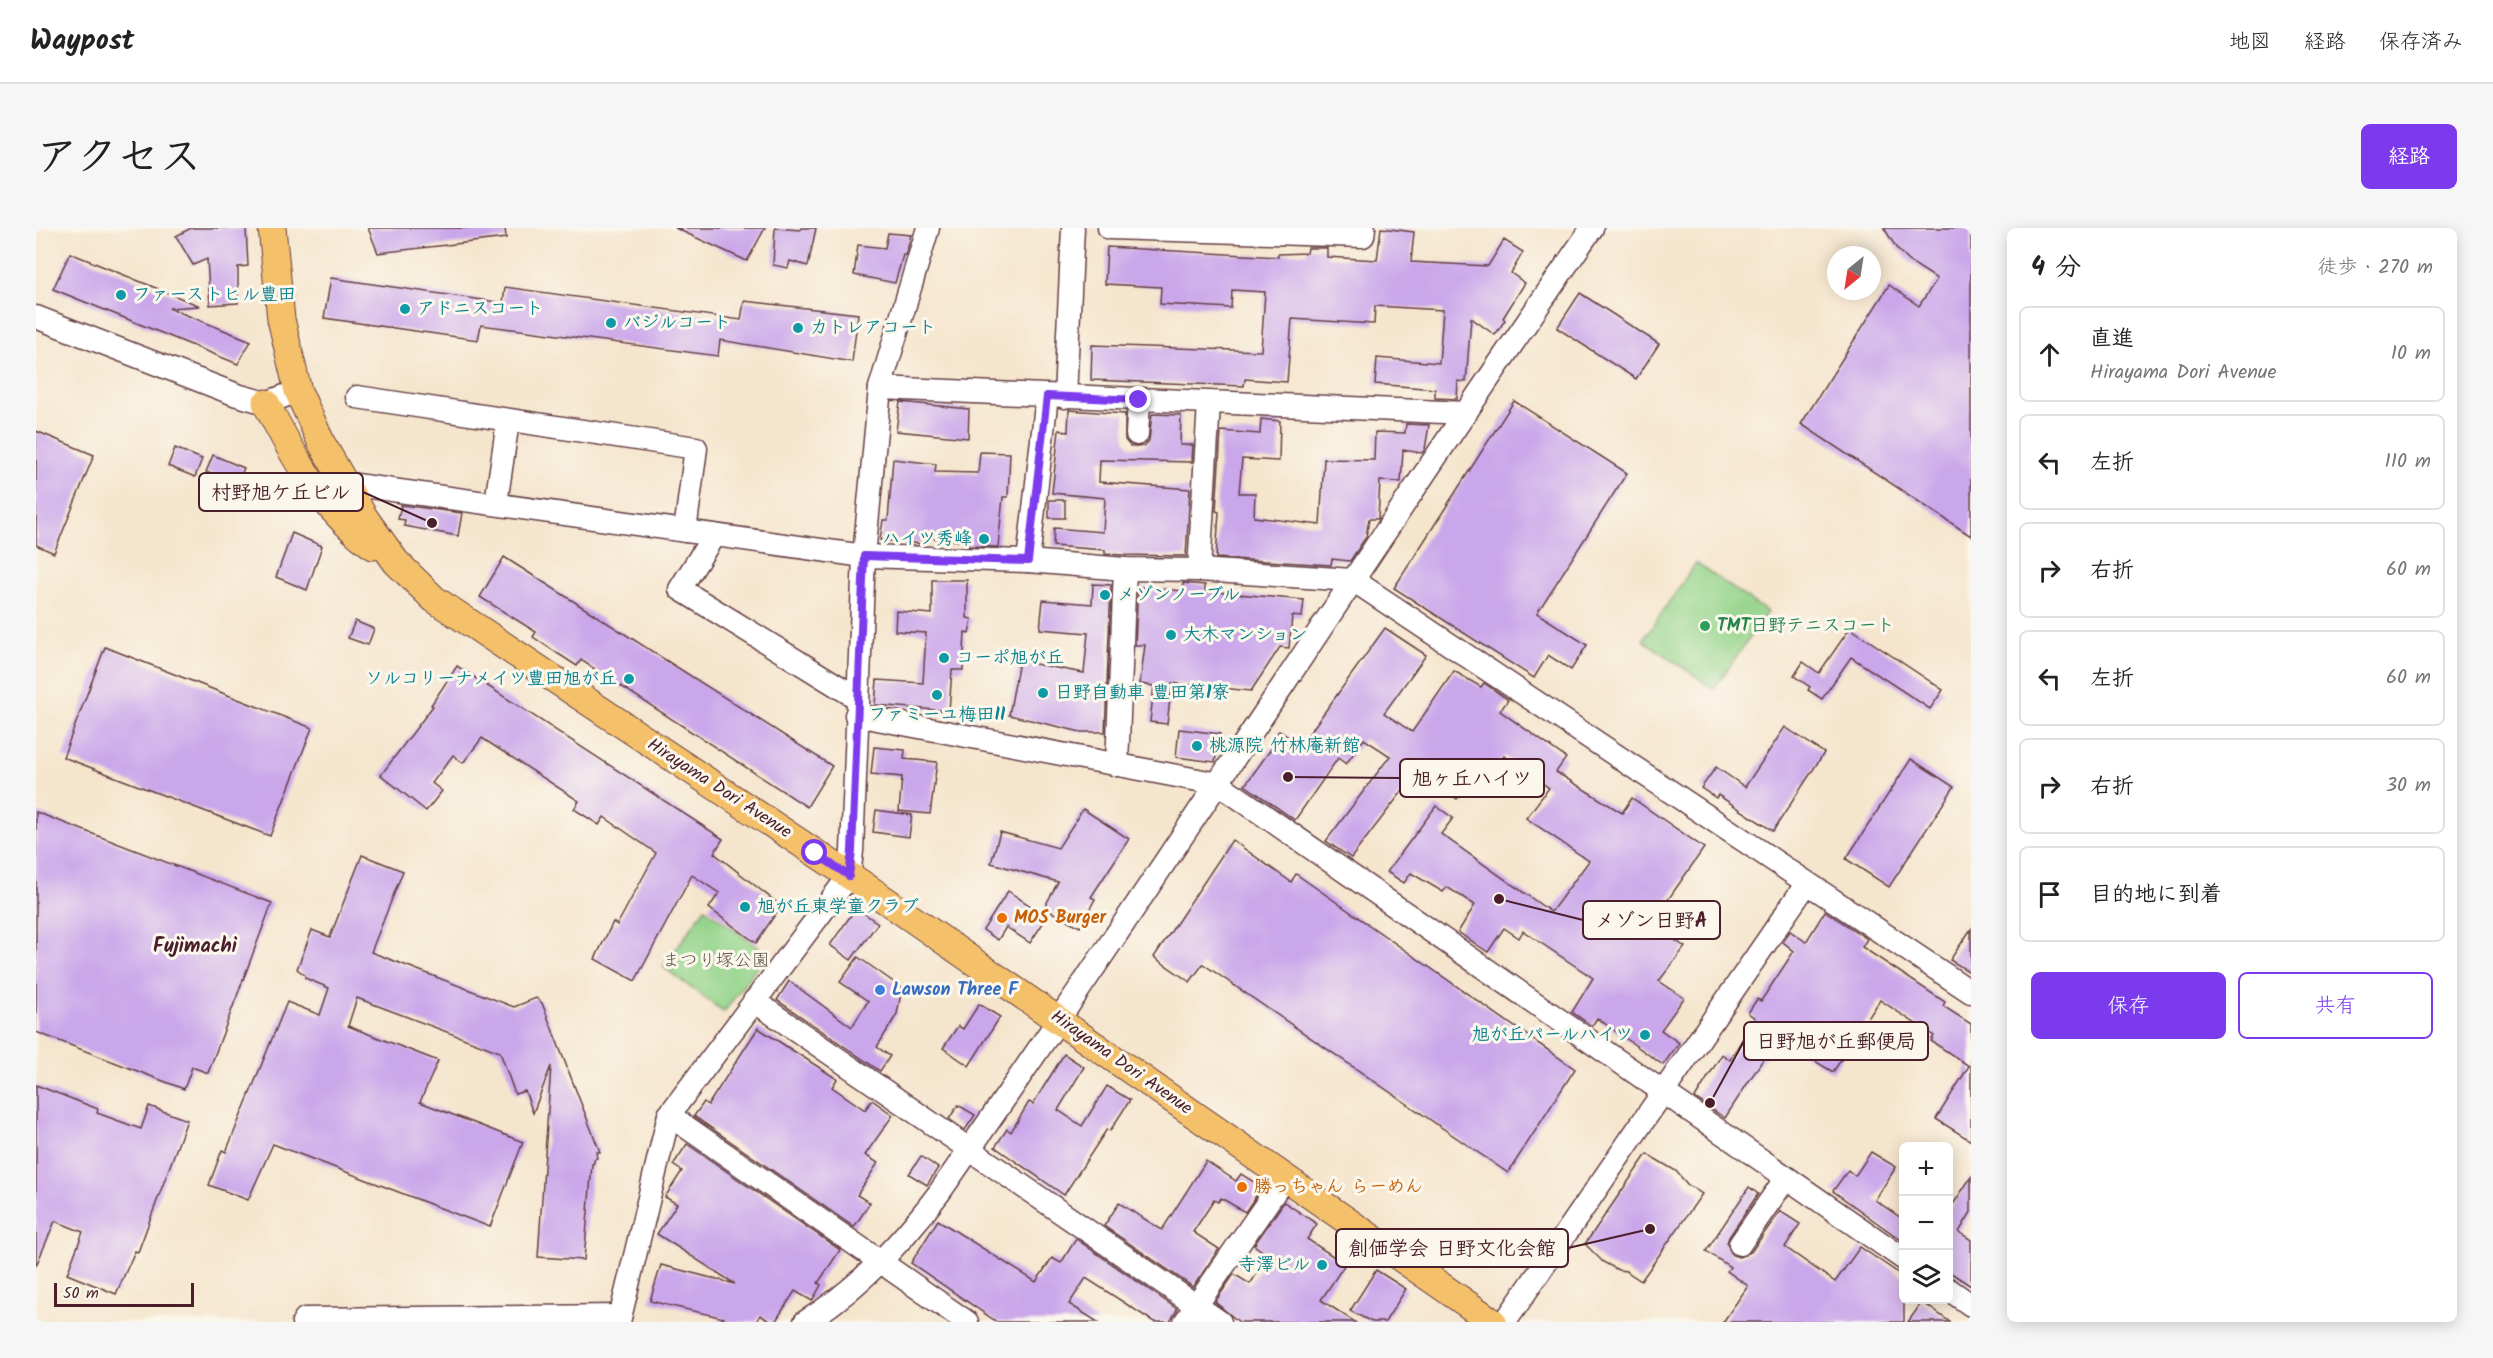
<!DOCTYPE html>
<html lang="ja">
<head>
<meta charset="utf-8">
<style>
	:root { --surface:#fff; --page:#f6f6f6; --text:#222; --muted:#767676; --line:#e0e0e0; --accent:#7c3aed }
	body { margin:0; font-family:Kalam,"Klee One",sans-serif; background:var(--page); color:var(--text) }
	.controls { position:absolute; right:18px; bottom:18px; display:grid; overflow:hidden; border-radius:9px; box-shadow:0 3px 15px #0003 }
	.controls button { width:54px; height:54px; display:grid; place-items:center; padding:0; border:0; border-bottom:2px solid var(--line); background:var(--surface); color:var(--text); font:30px sans-serif }
	.compass { position:absolute; left:1791px; top:18px; width:54px; height:54px; border-radius:50%; background:var(--surface); box-shadow:0 3px 15px #0003; rotate:210deg }
	.scale { position:absolute; left:18px; bottom:15px; width:140px; box-sizing:border-box; padding-left:6px; border:3px solid #4a1f2b; border-top:0; font-size:16px; line-height:21px; white-space:nowrap; color:#4a1f2b; -webkit-text-stroke:4px #fbf7ec; paint-order:stroke }
	.stop { position:absolute; width:18px; height:18px; margin:-14px; border:4px solid #7c3aed; border-radius:50%; background:#fff }
	.stop.end { background:#7c3aed; border-color:#fff; box-shadow:0 2px 6px #0008 }
	.list { margin:0; padding:0; list-style:none }
	h2 { display:flex; justify-content:space-between; align-items:center; height:78px; margin:0; padding:0 24px; font-size:26px }
	h2 small { font-size:20px; font-weight:400; color:var(--muted) }
	.list li { display:grid; grid-template-columns:39px 1fr auto; gap:18px; align-items:center; box-sizing:border-box; height:96px; margin:0 12px 12px; padding:0 12px; border:2px solid var(--line); border-radius:9px }
	.list b { display:block; font-size:22px; white-space:nowrap }
	.list p { margin:0; font-size:20px; white-space:nowrap; color:var(--muted) }
	.list em { font-size:20px; font-style:normal; color:var(--muted) }
	.actions { display:flex; gap:12px; padding:18px 24px }
	.actions a { flex:1; padding:14px 0; border:2px solid var(--accent); border-radius:9px; text-align:center; font-size:21px; color:var(--accent) }
	.actions .main { background:var(--accent); color:#fff }
	.icon { flex:none; width:33px; height:33px; fill:none; stroke:currentColor; stroke-width:2; stroke-linecap:round; stroke-linejoin:round }
	.map { position:relative; flex:none; width:1935px; height:1094px; overflow:hidden; border-radius:9px }
	header { display:flex; align-items:center; gap:36px; box-sizing:border-box; height:84px; padding:0 30px; background:var(--surface); border-bottom:2px solid var(--line) }
	header strong { font-size:28px }
	nav { display:flex; gap:33px; margin-inline-start:auto; font-size:21px }
	.intro { display:flex; align-items:center; justify-content:space-between; box-sizing:border-box; height:144px; padding:0 36px }
	h1 { margin:0; font-size:42px }
	.button { padding:15px 27px; border-radius:9px; background:var(--accent); color:#fff; font-size:21px; font-weight:700 }
	main { display:flex; gap:36px; padding:0 36px }
	aside { flex:1; background:var(--surface); border-radius:9px; box-shadow:0 3px 15px #0003 }
	.map>svg:first-child { display:block }
	.green { fill:#94d48b; stroke:#6f7a5b; stroke-width:1.5 }
	.building { fill:#caa6ea }
	.lines { fill:none; stroke-linecap:round; stroke-linejoin:round }
	.minor-casing { stroke:#643d43; stroke-width:25 }
	.major-casing { stroke:#643d43; stroke-width:29 }
	.minor { stroke:#fff; stroke-width:22 }
	.major { stroke:#f4c16b; stroke-width:27 }
	.route { stroke:#7c3aed; stroke-width:8 }
	.culture-dot { fill:#0f9aa8; stroke:#fbf7ec; stroke-width:2 }
	.leisure-dot { fill:#2e9e5b; stroke:#fbf7ec; stroke-width:2 }
	.food-dot { fill:#e8710a; stroke:#fbf7ec; stroke-width:2 }
	.shop-dot { fill:#3f7fe0; stroke:#fbf7ec; stroke-width:2 }
	.labels { text-anchor:middle; dominant-baseline:central; stroke-width:6; stroke-linejoin:round; paint-order:stroke }
	.culture-label { font-size:18px; font-weight:bold; fill:#0d838f; stroke:#fbf7ec; text-anchor:start }
	.leisure-label { font-size:18px; font-weight:bold; fill:#27864d; stroke:#fbf7ec; text-anchor:start }
	.street-label { font-size:18px; fill:#4a1f2b; stroke:#fbf7ec }
	.food-label { font-size:18px; font-weight:bold; fill:#c56008; stroke:#fbf7ec; text-anchor:start }
	.park-label { font-size:18px; fill:#605548; stroke:#fbf7ec }
	.shop-label { font-size:18px; font-weight:bold; fill:#366cbe; stroke:#fbf7ec; text-anchor:start }
	.neighbourhood-label { font-size:20px; font-weight:bold; fill:#4a1f2b; stroke:#fbf7ec }
	.leader { fill:none; stroke:#4a1f2b; stroke-width:2 }
	.callout-dot { fill:#4a1f2b; stroke:#fbf7ec; stroke-width:2 }
	.callout { fill:#fbf7ec; stroke:#4a1f2b; stroke-width:2 }
	.callout-label { font-size:20px; text-anchor:middle; font-weight:bold; fill:#4a1f2b }
</style>
</head>
<body>
<header>
<strong>Waypost</strong>
<nav><a>地図</a><a>経路</a><a>保存済み</a></nav>
</header>
<div class="intro"><h1>アクセス</h1><a class="button">経路</a></div>
<main>
<div class="map">
<svg width="1935" height="1094" viewBox="0 0 1935 1094">
	<rect width="100%" height="100%" fill="#fbf7ec"/>
	<filter id="ink" filterUnits="userSpaceOnUse"><feTurbulence type="fractalNoise" baseFrequency=".0167" numOctaves="2"/><feDisplacementMap in="SourceGraphic" scale="12" xChannelSelector="R" yChannelSelector="G"/><feConvolveMatrix kernelMatrix="1 2 1 2 8 2 1 2 1" color-interpolation-filters="sRGB"/></filter>
	<filter id="wash" filterUnits="userSpaceOnUse"><feTurbulence type="fractalNoise" baseFrequency=".008" numOctaves="4" result="noise"/><feDisplacementMap in="SourceGraphic" scale="24" xChannelSelector="R" yChannelSelector="G"/><feGaussianBlur stdDeviation="1.35" result="paint"/><feColorMatrix in="noise" values="0 0 0 0 0 0 0 0 0 0 0 0 0 0 0 0 0 1.4 0 .05"/><feComposite in="paint" operator="in"/></filter>
	<g filter="url(#wash)">
		<rect width="100%" height="100%" fill="#f5e5cd"/>
		<g class="green">
			<polygon points="1660,335 1731,384 1678,461 1607,412"/>
			<polygon points="669,680 731,726 688,784 627,739"/>
		</g>
		<g id="blocks">
			<g class="building">
				<polygon points="155,0 210,0 212,38 202,39 202,75 174,77 171,31 157,37 140,8"/>
				<polygon points="332,0 469,0 470,10 342,25"/>
				<polygon points="639,0 729,0 711,33"/>
				<polygon points="739,0 764,2 765,0 780,0 772,38 754,33 752,40 737,37"/>
				<polygon points="1345,0 1378,4 1375,34 1452,38 1468,12 1487,24 1475,45 1489,55 1467,90 1469,92 1459,107 1435,90 1430,154 1422,153 1421,171 1399,170 1399,161 1339,156 1341,130 1403,135 1407,82 1339,78 1338,96 1256,91 1251,154 1209,151 1208,158 1055,152 1056,117 1225,123 1229,64 1196,62 1195,80 1124,76 1125,59 1069,56 1071,19 1242,29 1242,26 1271,25 1272,20 1291,20 1291,29 1341,32"/>
				<polygon points="1848,0 1935,0 1935,308 1765,196 1853,57 1883,78 1901,51 1873,33 1861,21"/>
				<polygon points="852,5 875,7 870,27 867,27 859,55 818,47 822,17 849,20"/>
				<polygon points="34,25 164,78 133,80 215,113 202,136 17,61"/>
				<polygon points="295,50 467,75 469,59 705,92 708,73 822,86 816,134 684,112 682,128 445,97 442,112 288,90"/>
				<polygon points="1544,65 1623,116 1600,151 1521,100"/>
				<polygon points="1478,173 1591,245 1501,385 1551,417 1535,442 1512,427 1498,450 1358,360"/>
				<polygon points="864,174 933,181 932,210 860,203"/>
				<polygon points="1033,182 1089,186 1089,212 1094,218 1101,219 1108,218 1113,213 1116,186 1145,187 1144,217 1157,217 1156,234 1064,232 1063,254 1154,261 1150,328 1087,327 1069,326 1069,322 1017,318 1018,300 1067,304 1069,270 1016,265 1023,202 1032,204"/>
				<polygon points="1225,191 1244,193 1243,233 1206,231 1203,265 1219,265 1218,289 1284,297 1288,231 1338,232 1339,204 1369,205 1370,196 1393,197 1389,221 1386,225 1367,222 1365,254 1344,253 1342,291 1333,291 1330,309 1314,333 1296,331 1295,337 1180,330 1183,284 1180,283 1185,203 1224,206"/>
				<polygon points="0,203 58,227 18,325 0,317"/>
				<polygon points="139,220 166,231 159,249 132,238"/>
				<polygon points="944,224 974,225 972,269 967,269 962,319 932,318 933,314 888,309 887,316 844,312 847,292 852,292 857,231 900,236 899,244 942,245"/>
				<polygon points="177,227 208,240 201,256 170,244"/>
				<rect x="1013" y="272" width="16" height="18"/>
				<polygon points="365,277 426,285 422,308 368,298 369,292 362,291"/>
				<polygon points="256,305 286,318 271,362 240,349"/>
				<polygon points="468,329 796,538 771,579 545,432 541,438 524,427 497,409 500,404 444,369"/>
				<polygon points="896,352 931,352 931,390 936,391 933,405 929,404 927,442 916,442 913,483 839,477 841,452 887,455 890,405 859,403 860,383 896,386"/>
				<polygon points="1147,355 1169,357 1169,363 1268,372 1266,389 1256,388 1253,420 1244,419 1215,463 1136,455 1131,496 1114,494 1118,458 1104,456 1109,417 1099,417 1102,359 1147,363"/>
				<polygon points="1057,356 1075,357 1069,504 1045,504 973,487 983,433 1048,445 1052,405 1004,401 1007,372 1056,376"/>
				<polygon points="319,393 338,401 332,417 312,410"/>
				<polygon points="1349,400 1390,427 1348,485 1376,504 1418,443 1445,459 1448,455 1472,472 1464,483 1530,530 1520,544 1586,585 1596,570 1668,620 1615,696 1649,719 1623,753 1648,770 1625,802 1643,815 1627,837 1561,790 1556,798 1536,784 1557,750 1487,703 1483,710 1468,700 1452,724 1422,704 1439,677 1411,659 1407,664 1375,645 1368,655 1351,644 1400,578 1417,590 1405,606 1515,684 1553,633 1490,590 1513,560 1468,528 1459,540 1451,535 1421,571 1381,544 1315,630 1290,613 1354,528 1328,511 1310,536 1302,530 1259,592 1209,557 1238,517 1235,515 1243,503 1265,517"/>
				<polygon points="1814,400 1907,462 1894,481 1815,429 1786,471 1772,462 1774,459 1758,448 1767,434 1783,445"/>
				<polygon points="69,419 276,500 234,608 27,529"/>
				<polygon points="421,438 687,611 678,625 745,678 720,715 673,680 683,665 656,647 599,753 559,731 577,694 581,697 620,625 568,589 563,597 538,581 543,573 446,510 427,535 417,527 396,555 406,563 390,583 345,547 397,478 395,477"/>
				<polygon points="1749,499 1788,525 1737,603 1682,567 1680,570 1665,560 1680,539 1709,559"/>
				<polygon points="1143,501 1184,506 1179,534 1140,529"/>
				<polygon points="838,519 869,522 868,531 901,534 894,586 863,583 866,549 835,546"/>
				<polygon points="1875,531 1918,559 1853,659 1810,631"/>
				<polygon points="1047,581 1093,611 1055,669 1059,671 1044,699 1008,680 1022,654 955,635 964,604 1022,620"/>
				<polygon points="840,582 876,587 873,609 837,604"/>
				<polygon points="0,584 236,675 172,845 156,839 148,861 0,804"/>
				<polygon points="1196,612 1255,654 1260,646 1539,841 1472,945 1167,736 1154,754 1118,729"/>
				<polygon points="326,627 367,643 335,724 478,779 500,770 506,775 564,924 560,924 561,930 558,931 558,935 556,936 548,1032 502,1029 515,838 497,885 489,863 479,866 464,824 321,770 312,798 402,833 384,874 487,914 454,999 237,916 212,972 173,957 186,922 190,924 251,774 284,787 293,760 269,750 269,747 261,741 276,702 294,709"/>
				<polygon points="972,663 1011,689 994,715 970,699 962,712 947,702"/>
				<polygon points="820,680 842,695 815,732 794,717"/>
				<polygon points="1789,683 1831,711 1826,719 1909,774 1907,778 1935,796 1935,913 1900,891 1933,838 1895,813 1898,808 1844,772 1797,844 1741,810 1689,890 1659,870 1686,826 1694,832 1719,790 1712,785 1721,771 1725,773 1758,723 1747,714 1754,703 1770,714"/>
				<polygon points="1935,701 1935,745 1914,732"/>
				<polygon points="822,729 866,760 861,786 841,819 854,828 844,843 741,772 753,753 816,799 832,773 804,754"/>
				<polygon points="943,776 964,789 933,838 907,820 922,798 927,801"/>
				<polygon points="722,800 801,851 796,859 829,882 836,872 857,887 829,927 842,935 821,967 834,975 818,999 658,888 668,874 672,877"/>
				<polygon points="1028,826 1048,839 1022,882 1046,898 1071,858 1094,872 1074,903 1071,901 1028,967 959,919 971,901 975,904 993,874 997,876"/>
				<polygon points="0,857 62,881 61,885 105,901 113,878 151,892 102,1024 99,1023 80,1066 31,1046 47,1004 19,993 0,1038"/>
				<polygon points="922,877 939,887 929,902 913,891"/>
				<polygon points="651,916 804,1022 782,1055 785,1057 776,1073 759,1063 739,1094 735,1094 724,1087 720,1094 682,1094 688,1090 614,1073 625,1037 699,1056 621,1006 641,976 629,969 646,943 637,937"/>
				<polygon points="1835,924 1860,939 1839,972 1868,992 1868,1014 1797,963 1812,942 1819,948"/>
				<polygon points="1611,926 1640,943 1651,956 1666,966 1605,1053 1590,1043 1582,1042 1567,1034 1549,1016"/>
				<polygon points="885,928 902,940 891,957 873,946"/>
				<polygon points="1170,933 1200,953 1205,946 1226,959 1209,984 1185,970 1182,974 1178,972 1157,1004 1183,1021 1157,1059 1068,998 1083,975 1126,1002"/>
				<polygon points="1935,949 1935,984 1923,1004 1935,1012 1935,1058 1912,1043 1912,984"/>
				<polygon points="1713,959 1722,966 1693,1009 1691,1015 1696,1027 1703,1029 1715,1024 1744,983 1764,996 1749,1019 1799,1054 1824,1019 1868,1049 1868,1094 1687,1094 1712,1058 1691,1043 1694,1039 1670,1023"/>
				<polygon points="1248,974 1281,996 1271,1011 1309,1036 1285,1072 1319,1094 1203,1094 1179,1074 1198,1046 1214,1056 1233,1028 1218,1017"/>
				<polygon points="902,992 1000,1054 1016,1030 1025,1035 1040,1011 1141,1081 1134,1094 1118,1094 1050,1050 1033,1076 1062,1094 961,1094 875,1035"/>
				<polygon points="1340,1042 1370,1061 1349,1094 1336,1094 1314,1083"/>
				<polygon points="1886,1074 1914,1094 1872,1094"/>
			</g>
		</g>
	</g>
	<g filter="url(#ink)">
		<use href="#blocks" fill-opacity="0" stroke="#643d43" stroke-width="1.5"/>
		<g class="lines">
			<g class="minor-casing">
				<g id="minor">
					<polyline points="1073,0 1327,8 1328,0"/>
					<polyline points="0,89 201,167 230,175 262,163"/>
					<polyline points="844,160 1430,185"/>
					<polyline points="321,169 660,220 649,303"/>
					<polyline points="1029,169 1037,0"/>
					<polyline points="1101,206 1103,172"/>
					<polyline points="306,255 828,328 992,333 1089,341 1163,342 1317,352 1935,764"/>
					<polyline points="460,275 472,193"/>
					<polyline points="678,307 644,361 821,470"/>
					<polyline points="992,333 1011,168"/>
					<polyline points="1163,342 1173,175"/>
					<polyline points="820,487 1183,556 1868,1031"/>
					<polyline points="1081,537 1089,341"/>
					<polyline points="718,773 1184,1094"/>
					<polyline points="633,887 931,1094"/>
					<polyline points="1704,1016 1750,950"/>
					<polyline points="1912,1061 1935,1077"/>
					<polyline points="267,1094 269,1091 584,1088"/>
					<polyline points="583,1094 633,887 813,648 816,623 828,328 844,160 892,0"/>
					<path d="M769,1094C821,1062 867,1013 903,965C1126,647 1334,319 1556,0"/>
					<polyline points="1149,1094 1249,949"/>
					<polyline points="1469,1094 1771,655"/>
				</g>
			</g>
			<g class="major-casing">
				<g id="major">
					<polyline points="236,0 245,91 262,163 286,216 328,289 360,334 398,371 829,658 1457,1094"/>
					<path d="M230,175C257,228 287,283 337,318"/>
				</g>
			</g>
			<use href="#minor" class="minor"/>
			<use href="#major" class="major"/>
		</g>
	</g>
	<g class="lines" filter="url(#ink)">
		<polyline class="route" points="779,625 813,648 816,623 828,328 992,333 1011,168 1103,172"/>
	</g>
	<g class="culture-dot">
		<circle cx="85" cy="67" r="6"/>
		<circle cx="369" cy="81" r="6"/>
		<circle cx="575" cy="95" r="6"/>
		<circle cx="762" cy="100" r="6"/>
		<circle cx="948" cy="311" r="6"/>
		<circle cx="1069" cy="367" r="6"/>
		<circle cx="1135" cy="407" r="6"/>
		<circle cx="908" cy="430" r="6"/>
		<circle cx="593" cy="451" r="6"/>
		<circle cx="1007" cy="465" r="6"/>
		<circle cx="901" cy="467" r="6"/>
		<circle cx="1161" cy="518" r="6"/>
		<circle cx="709" cy="679" r="6"/>
		<circle cx="1609" cy="807" r="6"/>
		<circle cx="1286" cy="1037" r="6"/>
	</g>
	<circle class="leisure-dot" cx="1669" cy="398" r="6"/>
	<g class="food-dot">
		<circle cx="966" cy="690" r="6"/>
		<circle cx="1206" cy="959" r="6"/>
	</g>
	<circle class="shop-dot" cx="844" cy="762" r="6"/>
	<g class="labels">
		<g class="culture-label">
			<text x="97" y="67">ファーストヒル豊田</text>
			<text x="381" y="81">アドニスコート</text>
			<text x="587" y="95">バジルコート</text>
			<text x="774" y="100">カトレアコート</text>
			<text x="936" y="311" text-anchor="end">ハイツ秀峰</text>
			<text x="1081" y="367">メゾンノーブル</text>
			<text x="1147" y="407">大木マンション</text>
			<text x="920" y="430">コーポ旭が丘</text>
			<text x="581" y="451" text-anchor="end">ソルコリーナメイツ豊田旭が丘</text>
			<text x="1019" y="465">日野自動車 豊田第1寮</text>
			<text x="901" y="487" text-anchor="middle">ファミーユ梅田II</text>
			<text x="1173" y="518">桃源院 竹林庵新館</text>
			<text x="721" y="679">旭が丘東学童クラブ</text>
			<text x="1597" y="807" text-anchor="end">旭が丘パールハイツ</text>
			<text x="1274" y="1037" text-anchor="end">寺澤ビル</text>
		</g>
		<g class="leisure-label">
			<text x="1681" y="398">TMT日野テニスコート</text>
		</g>
		<g class="street-label">
			<text transform="translate(683 561) rotate(33)">Hirayama Dori Avenue</text>
			<text transform="translate(1085 835) rotate(35)">Hirayama Dori Avenue</text>
		</g>
		<g class="food-label">
			<text x="978" y="690">MOS Burger</text>
			<text x="1218" y="959">勝っちゃん らーめん</text>
		</g>
		<g class="park-label">
			<text x="680" y="733">まつり塚公園</text>
		</g>
		<g class="shop-label">
			<text x="856" y="762">Lawson Three F</text>
		</g>
		<g class="neighbourhood-label">
			<text x="159" y="719">Fujimachi</text>
		</g>
	</g>
	<path class="leader" d="M396 295L327 264M1252 549L1364 550M1463 671L1547 692M1674 875L1708 813M1614 1001L1532 1020"/>
	<g class="callout-dot">
		<circle cx="396" cy="295" r="6"/>
		<circle cx="1252" cy="549" r="6"/>
		<circle cx="1463" cy="671" r="6"/>
		<circle cx="1674" cy="875" r="6"/>
		<circle cx="1614" cy="1001" r="6"/>
	</g>
	<g class="callout">
		<rect x="163" y="245" width="164" height="38" rx="6"/>
		<rect x="1364" y="531" width="144" height="38" rx="6"/>
		<rect x="1547" y="673" width="137" height="38" rx="6"/>
		<rect x="1708" y="794" width="184" height="38" rx="6"/>
		<rect x="1300" y="1001" width="232" height="38" rx="6"/>
	</g>
	<g class="callout-label">
		<text x="245" y="271">村野旭ケ丘ビル</text>
		<text x="1436" y="557">旭ヶ丘ハイツ</text>
		<text x="1615" y="699">メゾン日野A</text>
		<text x="1800" y="820">日野旭が丘郵便局</text>
		<text x="1416" y="1027">創価学会 日野文化会館</text>
	</g>
</svg>
<div class="controls">
<button>+</button>
<button>−</button>
<button><svg class="icon" aria-label="layers" viewBox="0 0 24 24"><path d="M12 4l9 5-9 5-9-5zM3 14l9 5 9-5"/></svg></button>
</div>
<svg class="compass" viewBox="-18 -18 36 36"><path d="M0-13l5 13h-10z" fill="#e53935"/><path d="M0 13l5-13h-10z" fill="#767676"/></svg>
<div class="scale">50 m</div>
<div class="stop" style="left:779px;top:625px"></div>
<div class="stop end" style="left:1103px;top:172px"></div>
</div>
<aside>
<h2>4 分<small>徒歩 · 270 m</small></h2>
<ul class="list">
<li><svg class="icon" aria-label="ahead" viewBox="0 0 24 24"><path d="M12 20V5M6 11l6-6 6 6"/></svg><div><b>直進</b><p>Hirayama Dori Avenue</p></div><em>10 m</em></li>
<li><svg class="icon" aria-label="left" viewBox="0 0 24 24"><path d="M17 20v-9H6M10 6l-5 5 5 5"/></svg><div><b>左折</b></div><em>110 m</em></li>
<li><svg class="icon" aria-label="right" viewBox="0 0 24 24"><path d="M7 20v-9h11M14 6l5 5-5 5"/></svg><div><b>右折</b></div><em>60 m</em></li>
<li><svg class="icon" aria-label="left" viewBox="0 0 24 24"><path d="M17 20v-9H6M10 6l-5 5 5 5"/></svg><div><b>左折</b></div><em>60 m</em></li>
<li><svg class="icon" aria-label="right" viewBox="0 0 24 24"><path d="M7 20v-9h11M14 6l5 5-5 5"/></svg><div><b>右折</b></div><em>30 m</em></li>
<li><svg class="icon" aria-label="arrive" viewBox="0 0 24 24"><path d="M6 21V4h12l-3 4 3 4H6"/></svg><div><b>目的地に到着</b></div></li>
</ul>
<div class="actions"><a class="main">保存</a><a>共有</a></div>
</aside>
</main>
</body>
</html>
